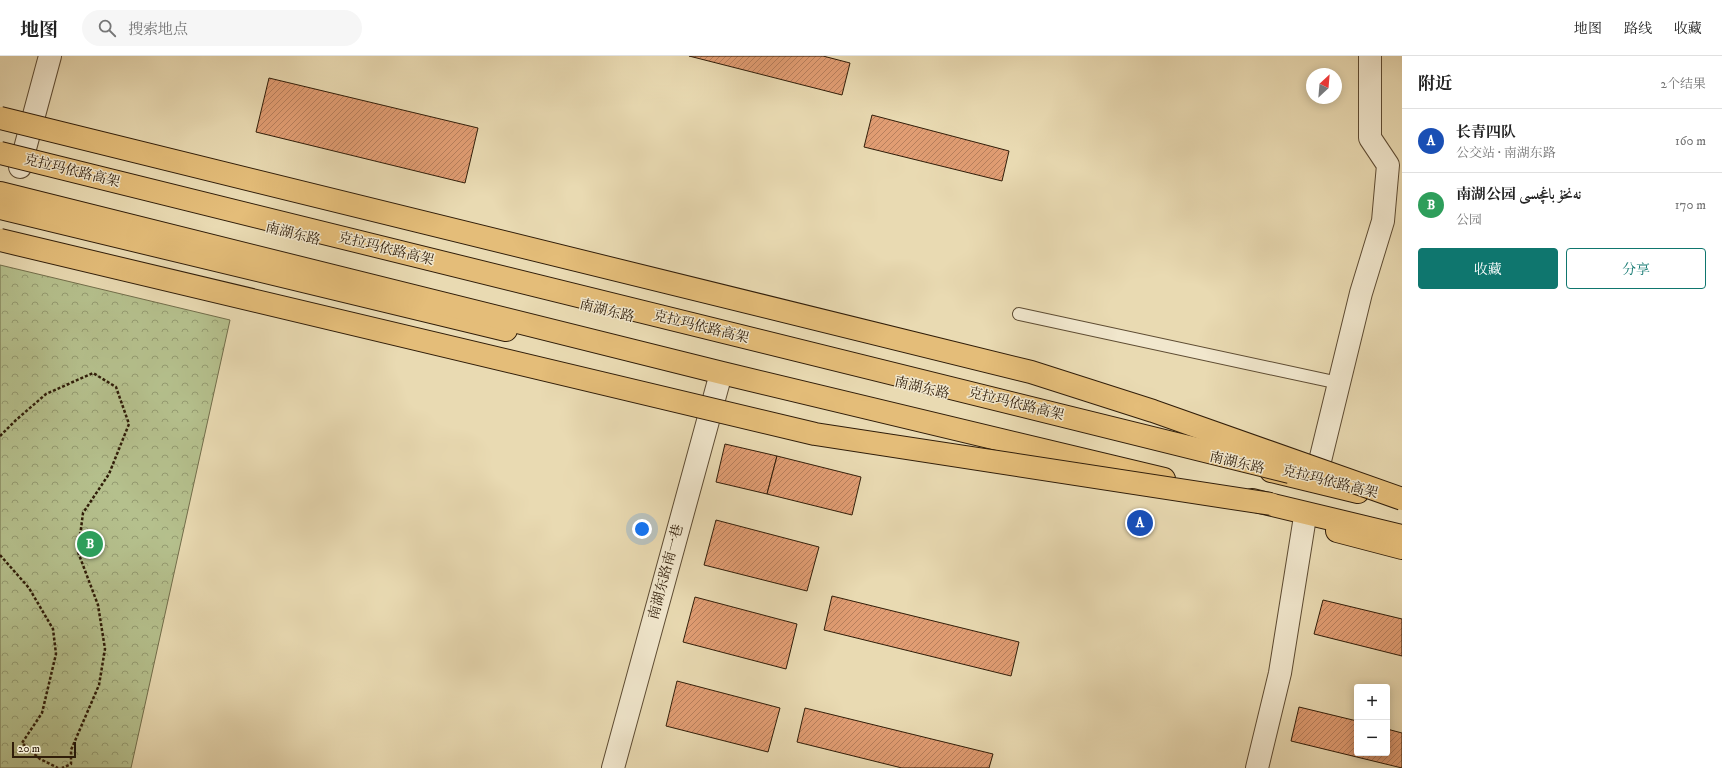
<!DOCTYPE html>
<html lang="zh">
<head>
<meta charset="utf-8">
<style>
	:root { --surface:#fff; --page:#f6f6f6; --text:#222; --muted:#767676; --line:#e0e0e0; --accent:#0f766e }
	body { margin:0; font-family:"IM FELL DW Pica",Amiri,"Noto Serif SC",serif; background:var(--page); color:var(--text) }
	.controls { position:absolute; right:12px; bottom:12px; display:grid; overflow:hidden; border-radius:4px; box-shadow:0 2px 10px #0003 }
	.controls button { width:36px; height:36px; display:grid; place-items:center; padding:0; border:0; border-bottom:1px solid var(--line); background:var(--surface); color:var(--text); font:20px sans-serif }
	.compass { position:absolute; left:1306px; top:12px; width:36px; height:36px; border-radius:50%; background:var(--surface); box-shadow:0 2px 10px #0003; rotate:26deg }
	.scale { position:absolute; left:12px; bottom:10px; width:64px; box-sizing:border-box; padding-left:4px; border:2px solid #301d09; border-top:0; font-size:11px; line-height:14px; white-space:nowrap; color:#301d09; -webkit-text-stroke:3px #f1e7cd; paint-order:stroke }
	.you { position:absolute; left:642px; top:473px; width:14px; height:14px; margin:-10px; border:3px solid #fff; border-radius:50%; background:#1a73e8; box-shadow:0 0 0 6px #1a73e833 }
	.badge { display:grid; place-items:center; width:26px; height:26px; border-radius:50%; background:var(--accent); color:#fff; font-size:13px; font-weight:700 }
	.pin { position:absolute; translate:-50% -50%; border:2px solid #fff; box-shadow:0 1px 4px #0006 }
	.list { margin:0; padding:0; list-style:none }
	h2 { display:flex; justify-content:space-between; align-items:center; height:52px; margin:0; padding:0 16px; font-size:17px }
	h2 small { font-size:13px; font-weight:400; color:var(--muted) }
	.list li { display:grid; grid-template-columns:26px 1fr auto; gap:12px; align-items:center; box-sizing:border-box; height:64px; padding:0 16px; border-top:1px solid var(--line) }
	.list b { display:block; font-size:15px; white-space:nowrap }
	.list p { margin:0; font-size:13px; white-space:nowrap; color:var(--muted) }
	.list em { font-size:13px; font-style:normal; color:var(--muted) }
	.actions { display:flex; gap:8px; padding:12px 16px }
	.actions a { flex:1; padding:9px 0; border:1px solid var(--accent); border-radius:4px; text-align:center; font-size:14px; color:var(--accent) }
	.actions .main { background:var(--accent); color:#fff }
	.icon { flex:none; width:22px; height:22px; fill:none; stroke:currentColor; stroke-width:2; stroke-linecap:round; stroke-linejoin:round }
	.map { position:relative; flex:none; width:1402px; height:712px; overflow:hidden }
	header { display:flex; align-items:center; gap:24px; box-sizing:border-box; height:56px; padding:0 20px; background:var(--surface); border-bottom:1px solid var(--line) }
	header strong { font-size:19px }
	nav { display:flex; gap:22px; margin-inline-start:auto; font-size:14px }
	.search { width:280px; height:36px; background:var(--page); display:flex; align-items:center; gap:10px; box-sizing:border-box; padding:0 14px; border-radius:22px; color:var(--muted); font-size:15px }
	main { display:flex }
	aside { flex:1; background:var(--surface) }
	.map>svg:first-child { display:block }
	.forest { fill:url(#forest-crowns); stroke:#726e4b }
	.building { fill:url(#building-hatch); stroke:#301d09 }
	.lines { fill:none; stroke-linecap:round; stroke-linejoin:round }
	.lane-casing { stroke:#5e4c33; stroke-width:14 }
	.street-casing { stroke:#5e4c33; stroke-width:24 }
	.primary-casing { stroke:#301d09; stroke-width:24 }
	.highway-casing { stroke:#301d09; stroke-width:24 }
	.path { stroke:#301d09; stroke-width:2.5; stroke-dasharray:3 2; stroke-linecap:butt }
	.lane { stroke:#f1e7cd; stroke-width:12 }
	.street { stroke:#f1e7cd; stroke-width:22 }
	.primary { stroke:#e4bd79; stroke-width:22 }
	.highway { stroke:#e4bd79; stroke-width:22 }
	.highway-bridge-casing { stroke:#301d09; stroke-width:24; stroke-linecap:butt }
	.highway-bridge { stroke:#e4bd79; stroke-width:22 }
	.labels { text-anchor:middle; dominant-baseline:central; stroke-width:3; stroke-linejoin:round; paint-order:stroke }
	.street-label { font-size:14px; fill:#301d09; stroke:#f1e7cd }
</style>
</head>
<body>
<header>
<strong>地图</strong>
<div class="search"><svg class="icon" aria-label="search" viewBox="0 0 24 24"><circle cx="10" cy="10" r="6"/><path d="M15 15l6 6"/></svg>搜索地点</div>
<nav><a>地图</a><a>路线</a><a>收藏</a></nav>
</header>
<main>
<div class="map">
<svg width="1402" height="712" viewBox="0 0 1402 712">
	<defs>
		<pattern id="forest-crowns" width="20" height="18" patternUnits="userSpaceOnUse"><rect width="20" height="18" fill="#b5c08d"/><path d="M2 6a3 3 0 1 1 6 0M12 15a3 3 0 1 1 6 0" fill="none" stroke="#949b71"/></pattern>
		<pattern id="building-hatch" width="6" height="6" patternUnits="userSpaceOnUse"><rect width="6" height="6" fill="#e19d73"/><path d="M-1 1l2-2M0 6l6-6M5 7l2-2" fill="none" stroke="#b77f5d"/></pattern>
	</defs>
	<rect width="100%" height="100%" fill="#e9dab2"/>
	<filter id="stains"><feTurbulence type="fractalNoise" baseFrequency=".005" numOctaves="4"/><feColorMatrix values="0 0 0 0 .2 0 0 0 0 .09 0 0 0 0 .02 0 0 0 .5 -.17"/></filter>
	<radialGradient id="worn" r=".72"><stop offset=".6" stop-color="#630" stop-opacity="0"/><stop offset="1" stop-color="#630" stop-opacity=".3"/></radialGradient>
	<polygon class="forest" points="0,209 230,264 131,712 0,712"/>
	<g class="building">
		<polygon points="689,0 823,0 850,7 842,39"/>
		<polygon points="269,22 478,72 465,127 256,76"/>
		<polygon points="872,59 1009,95 1002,125 864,91"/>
		<polygon points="725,388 777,400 767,438 716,426"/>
		<polygon points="777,400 861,421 852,459 767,438"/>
		<polygon points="716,464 819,491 807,535 704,509"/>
		<polygon points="832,540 1019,586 1011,620 824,574"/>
		<polygon points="695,541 797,568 786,613 683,586"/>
		<polygon points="1323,544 1402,563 1402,600 1314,578"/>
		<polygon points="677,625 780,652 768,696 666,670"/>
		<polygon points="1299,651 1357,665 1357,697 1387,697 1387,673 1402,677 1402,712 1291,685"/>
		<polygon points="805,652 993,698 989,712 902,712 797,686"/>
	</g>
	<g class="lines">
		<g class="lane-casing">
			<polyline id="lane" points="1019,258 1339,327"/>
		</g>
		<g class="street-casing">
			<g id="street">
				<polyline points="20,111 50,0"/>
				<polyline points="1318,413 1361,237 1383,165 1388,109 1370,82 1370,0"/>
				<polyline points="613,712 720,321"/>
				<polyline points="1257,712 1280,617 1304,467"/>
			</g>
		</g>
		<g class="primary-casing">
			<g id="primary">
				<polyline points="0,152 506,274"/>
				<polyline points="1271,415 1358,436"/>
				<polyline points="1337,475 1402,492"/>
			</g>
		</g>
		<g class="highway-casing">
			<g id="highway">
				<polyline points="0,137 722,317 1164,423"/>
				<polyline points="1252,444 1402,480"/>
			</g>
		</g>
		<g class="path">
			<polyline points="0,380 16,364 46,338 93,317 116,331 129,368 109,418 83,457 78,496 98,549 105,593 99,629 71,694 71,708 62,712"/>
			<polyline points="0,499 29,532 53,573 56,598 42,657 22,687 40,703 58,712"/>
		</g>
		<use href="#lane" class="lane"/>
		<use href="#street" class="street"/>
		<use href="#primary" class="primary"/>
		<use href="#highway" class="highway"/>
		<g class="highway-bridge-casing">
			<g id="highway-bridge">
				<polyline points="0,62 1031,316 1153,355 1402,443"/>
				<polyline points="0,97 1290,416"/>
				<polyline points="0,184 815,378 1271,448"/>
			</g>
		</g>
		<use href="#highway-bridge" class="highway-bridge"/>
	</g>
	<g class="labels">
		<g class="street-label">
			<text transform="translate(72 115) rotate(14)">克拉玛依路高架</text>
			<text transform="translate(293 178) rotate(14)">南湖东路</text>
			<text transform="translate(386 193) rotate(14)">克拉玛依路高架</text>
			<text transform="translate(607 255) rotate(14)">南湖东路</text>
			<text transform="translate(701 271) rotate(14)">克拉玛依路高架</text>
			<text transform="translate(922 332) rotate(13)">南湖东路</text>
			<text transform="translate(1016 348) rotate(14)">克拉玛依路高架</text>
			<text transform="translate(1237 407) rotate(13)">南湖东路</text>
			<text transform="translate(1330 426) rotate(14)">克拉玛依路高架</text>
			<text transform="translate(666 516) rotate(-75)">南湖东路南一巷</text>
		</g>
	</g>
	<rect width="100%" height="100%" filter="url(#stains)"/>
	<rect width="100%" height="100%" fill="url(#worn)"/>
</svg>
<div class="controls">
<button>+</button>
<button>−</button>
</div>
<svg class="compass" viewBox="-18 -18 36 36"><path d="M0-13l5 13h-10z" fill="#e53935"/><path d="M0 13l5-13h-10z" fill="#767676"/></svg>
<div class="scale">20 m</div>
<div class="you"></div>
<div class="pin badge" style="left:1140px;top:467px;background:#1a4fb4">A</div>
<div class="pin badge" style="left:90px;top:488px;background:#2e9e5b">B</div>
</div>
<aside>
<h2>附近<small>2个结果</small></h2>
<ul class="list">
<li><span class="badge" style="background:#1a4fb4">A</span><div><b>长青四队</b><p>公交站 · 南湖东路</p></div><em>160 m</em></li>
<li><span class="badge" style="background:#2e9e5b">B</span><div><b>南湖公园 نەنخۇ باغچىسى</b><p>公园</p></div><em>170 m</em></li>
</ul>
<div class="actions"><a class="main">收藏</a><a>分享</a></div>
</aside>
</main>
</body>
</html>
